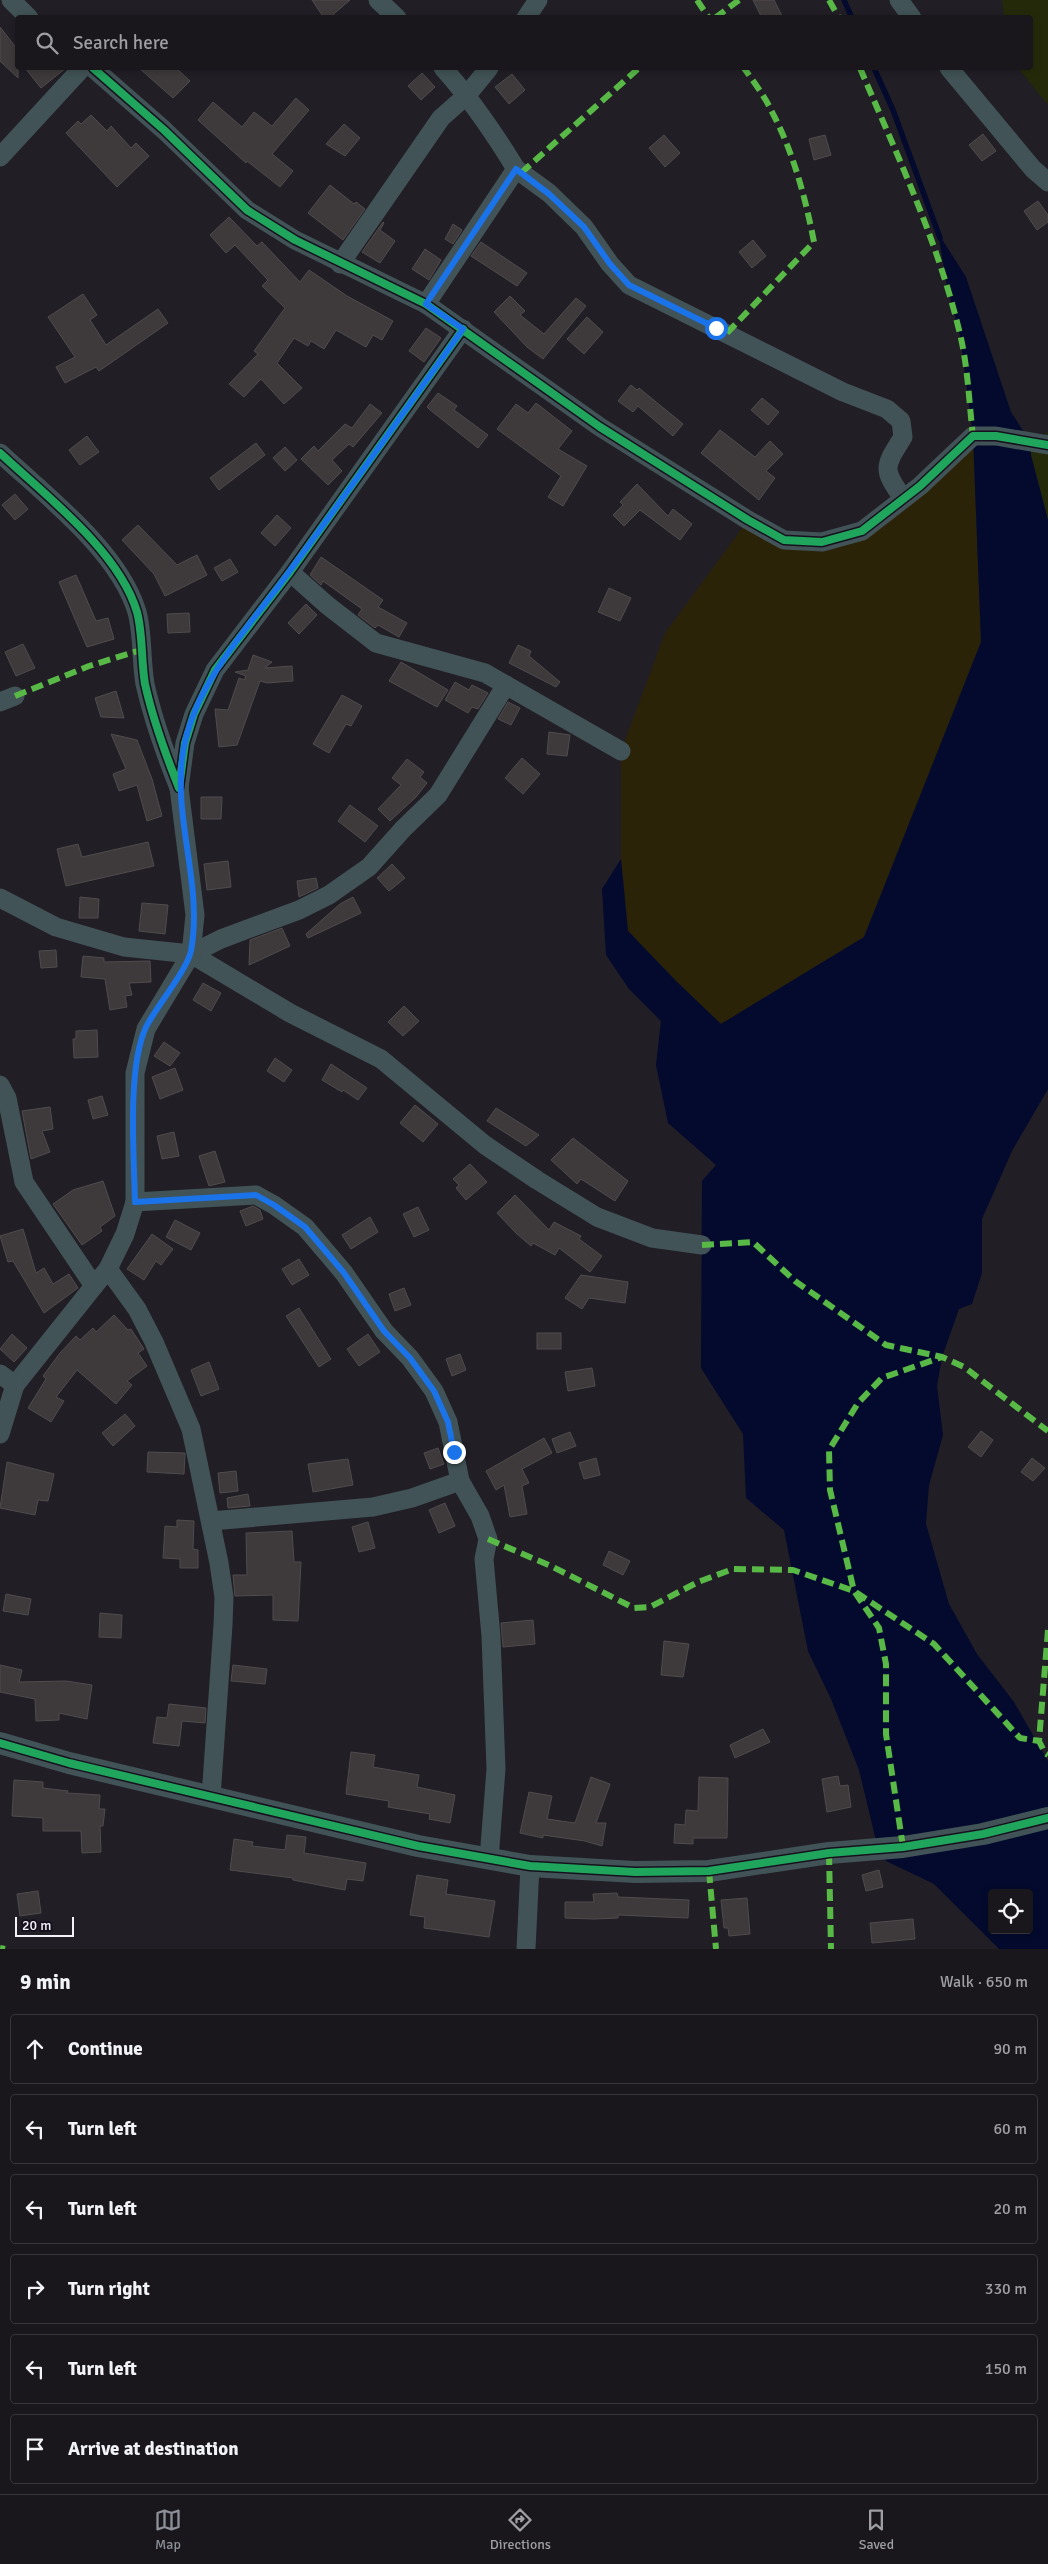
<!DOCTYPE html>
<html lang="en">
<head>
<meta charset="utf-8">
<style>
	:root { --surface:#19161c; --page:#262329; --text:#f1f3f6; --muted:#9f9fa3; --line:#37353b; --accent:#8c9099 }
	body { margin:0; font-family:Signika,sans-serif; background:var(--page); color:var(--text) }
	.controls { position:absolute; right:15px; bottom:15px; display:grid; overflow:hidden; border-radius:5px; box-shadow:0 2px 8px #0003 }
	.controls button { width:45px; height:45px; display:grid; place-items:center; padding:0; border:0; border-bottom:1px solid var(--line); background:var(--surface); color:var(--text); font:25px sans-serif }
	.scale { position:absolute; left:15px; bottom:12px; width:59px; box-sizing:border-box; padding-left:5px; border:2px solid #f4f1fb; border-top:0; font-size:14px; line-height:18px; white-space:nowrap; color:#f4f1fb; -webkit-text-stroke:4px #17111f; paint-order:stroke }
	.stop { position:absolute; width:15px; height:15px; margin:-11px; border:4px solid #1a73e8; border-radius:50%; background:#fff }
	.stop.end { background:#1a73e8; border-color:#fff; box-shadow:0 1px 5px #0008 }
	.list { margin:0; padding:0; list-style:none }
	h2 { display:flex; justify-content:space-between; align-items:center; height:65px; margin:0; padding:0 20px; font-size:21px }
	h2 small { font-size:16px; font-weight:400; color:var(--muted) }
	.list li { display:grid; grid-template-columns:32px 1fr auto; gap:15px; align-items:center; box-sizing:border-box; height:70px; margin:0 10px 10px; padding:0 10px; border:1px solid var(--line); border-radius:5px }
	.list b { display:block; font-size:19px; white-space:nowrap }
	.list em { font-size:16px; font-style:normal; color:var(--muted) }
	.icon { flex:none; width:28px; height:28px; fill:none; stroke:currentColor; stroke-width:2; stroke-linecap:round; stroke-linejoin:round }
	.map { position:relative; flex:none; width:1048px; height:1949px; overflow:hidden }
	.search { position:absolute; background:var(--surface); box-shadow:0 2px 8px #0003; left:15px; right:15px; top:15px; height:55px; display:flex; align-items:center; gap:12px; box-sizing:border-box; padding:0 18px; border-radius:5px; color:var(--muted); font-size:19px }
	.sheet { height:545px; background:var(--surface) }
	nav { display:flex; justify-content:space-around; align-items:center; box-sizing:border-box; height:70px; border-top:1px solid var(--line); background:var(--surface); font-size:14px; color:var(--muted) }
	nav a { display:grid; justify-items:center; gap:2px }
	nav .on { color:var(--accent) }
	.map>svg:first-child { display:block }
	.green { fill:#242a09 }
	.sand { fill:#2b2308 }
	.water { fill:#030a2d; fill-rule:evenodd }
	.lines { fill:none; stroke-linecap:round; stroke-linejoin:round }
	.stream { stroke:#030a2d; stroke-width:5.5 }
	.building { fill:#3e393b; stroke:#504b4c }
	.minor { stroke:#415356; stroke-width:19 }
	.tertiary { stroke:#415356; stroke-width:22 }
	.quiet { stroke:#58b947; stroke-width:6; stroke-dasharray:12 6; stroke-linecap:butt }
	.cycleway-casing { stroke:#17111f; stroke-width:11 }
	.cycleway { stroke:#20a55d; stroke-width:8 }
	.route { stroke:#1a73e8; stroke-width:6 }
</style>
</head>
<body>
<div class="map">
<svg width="1048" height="1949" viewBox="0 0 1048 1949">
	<rect width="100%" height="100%" fill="#211e26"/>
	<g class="green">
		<polygon points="1002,0 1048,0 1048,105 1018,68 1030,68 1030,18 1004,17"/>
		<polygon points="1048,432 1048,520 1031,455 1031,443"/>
	</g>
	<polygon class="sand" points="973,436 981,642 864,937 721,1024 677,982 628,931 621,859 621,751 665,633 748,520 784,540 856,532"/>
	<path class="water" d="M938,233L966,277L1011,412L1031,443V455L1048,520V1089L1012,1151L982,1219V1273L972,1304L959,1309L942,1357L937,1386L943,1435L929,1485L926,1524L949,1604L977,1654L1014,1702L1048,1761V1949H999L934,1884L886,1861L878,1849L859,1770L831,1699L808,1651L784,1530L746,1498L743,1434L701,1368L702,1181L716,1165L668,1123L656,1065L661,1021L629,989L606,955L602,889L621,859L628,931L677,982L721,1024L864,937L981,642L973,436L960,336L947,286ZM992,1893H1029V1930H992Z"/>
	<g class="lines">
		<g class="stream">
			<polyline points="844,0 852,18"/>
			<polyline points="874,68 893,110 940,238"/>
		</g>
	</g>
	<g class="building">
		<polygon points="312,0 350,0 329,18 324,18"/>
		<polygon points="753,0 774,0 783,18 762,18"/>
		<polygon points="0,27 18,50 18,78 0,61"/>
		<polygon points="25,68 66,68 41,88"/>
		<polygon points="139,68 176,68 190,81 173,98"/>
		<polygon points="422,73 435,87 421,100 408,86"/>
		<polygon points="512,74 525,90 509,104 495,87"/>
		<polygon points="296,98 309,110 272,154 293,171 280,187 247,161 246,163 198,120 213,102 242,127 254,112 272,126"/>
		<polygon points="91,115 107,131 111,126 131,148 136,143 149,156 117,187 66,133 78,121 81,124"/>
		<polygon points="344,124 360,138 345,156 326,144"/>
		<polygon points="983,134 996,151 982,161 969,145"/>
		<polygon points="664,135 680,153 665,167 649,148"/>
		<polygon points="825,135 831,155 814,160 809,139"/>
		<polygon points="330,185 354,204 356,202 365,209 343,240 308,213"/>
		<polygon points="1038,201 1048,215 1048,222 1037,230 1024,211"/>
		<polygon points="229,217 257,246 262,242 300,282 309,270 347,296 393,321 382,340 373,335 366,347 336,330 324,349 311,341 308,346 294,338 277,363 302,388 284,404 261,379 244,397 229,384 258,354 254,351 285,308 262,286 268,280 235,245 226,253 210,235"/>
		<polygon points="383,222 384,223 380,230 395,241 380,263 362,252"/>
		<polygon points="453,224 462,230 453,244 445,239"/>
		<polygon points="753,240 766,256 752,268 739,252"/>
		<polygon points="481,242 527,273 517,286 471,256"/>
		<polygon points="425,249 441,260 429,280 412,269"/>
		<polygon points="83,294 97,315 90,320 106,345 158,309 168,323 99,371 96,367 65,383 56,367 75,357 48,317"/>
		<polygon points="510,296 525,311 520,315 544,334 576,298 586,306 543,359 527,347 494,312"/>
		<polygon points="587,317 603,332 584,354 567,339"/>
		<polygon points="426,328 441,338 424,362 409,351"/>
		<polygon points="631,385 637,390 639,388 683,424 673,436 638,406 633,412 618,401"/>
		<polygon points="438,393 457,406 454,410 488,435 478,448 429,409 427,407"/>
		<polygon points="762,398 779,412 768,425 751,410"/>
		<polygon points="536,403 572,431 558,449 587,466 563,506 548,497 561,476 497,429 516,404 528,413"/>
		<polygon points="370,404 382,413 353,447 349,444 332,460 342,471 328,485 301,459 314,446 318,451 345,424 352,428"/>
		<polygon points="720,430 755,457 770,441 783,454 766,471 775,478 759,500 701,453"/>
		<polygon points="87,436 99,452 80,465 69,450"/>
		<polygon points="256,443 265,455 219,490 210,478"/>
		<polygon points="285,447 297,460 285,471 273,458"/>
		<polygon points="637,484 668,516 673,509 692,524 680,540 640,510 624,526 613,515 623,505 620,502"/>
		<polygon points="15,494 28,509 15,520 2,505"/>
		<polygon points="277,515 291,528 275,546 261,533"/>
		<polygon points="138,525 177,565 197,555 207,575 165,596 154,574 122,540"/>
		<polygon points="321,557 383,600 378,607 407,623 399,637 378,625 375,628 358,615 362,609 323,581 321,585 310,575"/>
		<polygon points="230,559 238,572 222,581 214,568"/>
		<polygon points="76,575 96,621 108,618 114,639 87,647 59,582"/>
		<polygon points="609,588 631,598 620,621 598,612"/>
		<polygon points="306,604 317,615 299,634 288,623"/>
		<polygon points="189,613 190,632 168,633 167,614"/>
		<polygon points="23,644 35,668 16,676 5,652"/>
		<polygon points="518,645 531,651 529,656 560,682 556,687 509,663"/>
		<polygon points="253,655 272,662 265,668 292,666 293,681 267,683 260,681 237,745 219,747 215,709 228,710 239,678 244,680 246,676 235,672 248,670"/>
		<polygon points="401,662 448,690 437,707 389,681"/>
		<polygon points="455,682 469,690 472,685 488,693 478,709 472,707 468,713 445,700"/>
		<polygon points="116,691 124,718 101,717 95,698"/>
		<polygon points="342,695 362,706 351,726 346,724 329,753 313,744"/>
		<polygon points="508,702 520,708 511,725 498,719"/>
		<polygon points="549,732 570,735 567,756 547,754"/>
		<polygon points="111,734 137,740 152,779 162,816 147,821 137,785 119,791 113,774 126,769"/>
		<polygon points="522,758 540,774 523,794 505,778"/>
		<polygon points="407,759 424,772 420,777 427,783 416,797 390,821 378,809 401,785 392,778"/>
		<polygon points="201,797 222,797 221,819 201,819"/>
		<polygon points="350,805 378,826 365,842 338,821"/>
		<polygon points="148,842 154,866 66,886 57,849 78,844 82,857"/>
		<polygon points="228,861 231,887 207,890 204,864"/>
		<polygon points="392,864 405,878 389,891 377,878"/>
		<polygon points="316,878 318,888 299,897 297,881"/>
		<polygon points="80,897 99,899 98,918 79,918"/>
		<polygon points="353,897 361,913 308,938 306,934 340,904"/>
		<polygon points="142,903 168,905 165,934 139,931"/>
		<polygon points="282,928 290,946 249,965 250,940"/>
		<polygon points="56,950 57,967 41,968 39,951"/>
		<polygon points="83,956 104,958 104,962 150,961 151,982 129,983 132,995 125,996 127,1007 110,1010 105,979 81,977"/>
		<polygon points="203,983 221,993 211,1011 193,1000"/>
		<polygon points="404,1006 419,1021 403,1036 388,1022"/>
		<polygon points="97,1030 98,1057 74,1058 73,1039 76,1039 76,1031"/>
		<polygon points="164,1042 180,1053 170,1066 154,1056"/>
		<polygon points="275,1058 292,1070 284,1082 267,1071"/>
		<polygon points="331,1064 367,1088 358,1100 343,1090 342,1092 322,1080"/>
		<polygon points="175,1068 183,1090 160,1099 152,1077"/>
		<polygon points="102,1096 108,1115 93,1119 88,1100"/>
		<polygon points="415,1105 438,1124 423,1142 400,1123"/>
		<polygon points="50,1107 53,1129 42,1131 50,1152 31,1159 22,1111"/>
		<polygon points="496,1108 539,1135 526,1146 487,1121"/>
		<polygon points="174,1132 179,1156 162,1159 157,1136"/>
		<polygon points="573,1138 628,1181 615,1201 581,1179 577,1184 551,1160"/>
		<polygon points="215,1151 225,1182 209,1186 199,1156"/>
		<polygon points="470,1164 487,1182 466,1200 456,1188 459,1185 453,1179"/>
		<polygon points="103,1181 115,1216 100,1227 102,1231 82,1245 53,1204 73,1190"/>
		<polygon points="515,1195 549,1230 554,1222 581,1236 579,1239 602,1256 590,1272 559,1248 555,1255 533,1243 531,1246 516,1233 497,1213"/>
		<polygon points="253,1206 260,1210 263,1219 246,1226 240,1211"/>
		<polygon points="418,1207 429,1230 414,1237 403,1214"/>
		<polygon points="370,1217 378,1232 351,1249 342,1235"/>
		<polygon points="175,1220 200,1233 191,1250 166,1237"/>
		<polygon points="23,1229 36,1273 44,1268 53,1284 69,1274 78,1288 44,1313 13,1261 8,1262 0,1236"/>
		<polygon points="152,1234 173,1249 161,1265 156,1261 144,1280 127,1269"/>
		<polygon points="299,1259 309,1275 292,1285 282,1269"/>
		<polygon points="581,1275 628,1282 625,1303 589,1298 582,1309 565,1298"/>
		<polygon points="404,1288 411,1305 395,1311 389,1294"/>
		<polygon points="299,1308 331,1359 319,1367 286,1316"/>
		<polygon points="114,1315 128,1330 131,1329 144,1349 138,1353 147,1366 127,1381 132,1385 116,1404 77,1370 56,1397 64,1401 51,1422 28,1408 46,1379 43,1376 60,1353 76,1336 80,1340 93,1328 96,1332"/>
		<rect x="537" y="1333" width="24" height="16"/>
		<polygon points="12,1334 27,1348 14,1362 0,1349"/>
		<polygon points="368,1334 380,1352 359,1366 347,1349"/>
		<polygon points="460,1354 466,1370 452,1376 446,1359"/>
		<polygon points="209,1362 219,1389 201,1396 191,1370"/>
		<polygon points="592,1368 595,1386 568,1391 565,1372"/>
		<polygon points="125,1414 135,1426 113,1446 102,1433"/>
		<polygon points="981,1431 993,1440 981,1457 968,1447"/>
		<polygon points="570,1432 576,1446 557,1453 552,1439"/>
		<polygon points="544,1438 552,1453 522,1469 529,1483 522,1486 527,1514 510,1517 504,1485 496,1490 486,1471"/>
		<polygon points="438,1448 444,1464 430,1469 424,1453"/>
		<polygon points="148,1452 185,1453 184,1474 147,1472"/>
		<polygon points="596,1458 600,1475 584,1479 579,1463"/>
		<polygon points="1032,1458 1045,1468 1033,1481 1021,1472"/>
		<polygon points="348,1459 353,1485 313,1492 308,1464"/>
		<polygon points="7,1462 54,1474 48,1501 38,1500 35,1515 0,1508"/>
		<polygon points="236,1471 238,1491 220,1493 218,1473"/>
		<polygon points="248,1494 250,1506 228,1508 227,1498"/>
		<polygon points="445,1503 455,1526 439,1533 429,1510"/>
		<polygon points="177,1520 194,1521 193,1549 198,1550 198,1568 180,1568 180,1559 163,1558 165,1526 177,1527"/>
		<polygon points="368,1522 375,1548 359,1552 352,1527"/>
		<polygon points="292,1531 294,1562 301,1562 298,1621 273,1620 273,1595 235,1596 233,1575 247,1575 246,1533"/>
		<polygon points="609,1551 630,1561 623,1575 603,1565"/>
		<polygon points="6,1594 31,1599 28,1615 3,1611"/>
		<polygon points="100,1613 122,1615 121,1638 99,1637"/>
		<polygon points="533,1620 535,1644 503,1647 501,1623"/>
		<polygon points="664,1641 689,1644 683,1677 661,1675"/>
		<polygon points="0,1665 22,1670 19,1682 66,1681 92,1685 87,1719 59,1713 59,1720 36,1721 35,1699 0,1692"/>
		<polygon points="233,1665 267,1669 265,1684 231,1681"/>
		<polygon points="169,1704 206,1708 205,1723 182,1721 179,1746 153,1743 157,1717 167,1718"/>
		<polygon points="763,1729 770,1742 735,1758 730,1745"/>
		<polygon points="351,1752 375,1755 373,1767 419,1775 417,1787 455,1795 450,1823 429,1819 430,1814 388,1807 389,1801 346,1794"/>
		<polygon points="838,1776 840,1786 848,1785 851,1807 827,1812 822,1779"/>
		<polygon points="591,1777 610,1784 596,1823 606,1823 602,1846 585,1841 543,1835 543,1838 520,1833 529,1792 552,1796 547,1819 575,1823"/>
		<polygon points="699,1777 728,1778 727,1838 693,1838 693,1844 674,1843 675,1824 685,1825 686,1810 698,1811"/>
		<polygon points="14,1780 43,1782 43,1788 68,1791 67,1793 100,1795 99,1809 105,1809 103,1826 100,1826 101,1852 82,1853 81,1831 43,1831 43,1818 12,1816"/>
		<polygon points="287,1835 306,1837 304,1853 366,1863 363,1881 347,1879 345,1890 293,1880 293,1878 230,1870 234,1839 253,1842 252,1846 285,1850"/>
		<polygon points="879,1870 883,1887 866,1891 862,1875"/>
		<polygon points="417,1875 448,1880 446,1894 495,1901 489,1937 424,1928 425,1917 410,1915"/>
		<polygon points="38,1891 41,1913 20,1916 17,1894"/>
		<polygon points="617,1893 618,1897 689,1900 688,1918 618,1915 618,1918 594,1919 565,1918 565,1902 594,1902 593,1894"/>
		<polygon points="747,1898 750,1934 729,1936 728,1928 724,1928 721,1900"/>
		<polygon points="913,1919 915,1939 872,1943 870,1923"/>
	</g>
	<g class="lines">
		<g class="minor">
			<polyline points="11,0 29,18"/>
			<polyline points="378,0 397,18"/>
			<polyline points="899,0 912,18"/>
			<polyline points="526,18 538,0"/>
			<polyline points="93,68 164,130 247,210 295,240 426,304 600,427 748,520 784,540 822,542 862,531 920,486 973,436 996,436 1048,445"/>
			<polyline points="949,68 1033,169 1048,182"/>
			<polyline points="0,157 82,68"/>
			<path d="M516,169L549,193L584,227L610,264L629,285L843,392L887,409L901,421L903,437C884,467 882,469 903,498"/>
			<polyline points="340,264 441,118 467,95 489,68"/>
			<path d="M426,304L516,169C494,133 471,99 443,68"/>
			<path d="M0,453C45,495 119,551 137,612C143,634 141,661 145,684C153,720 165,753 179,788L185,743L194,714L215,670L290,572L463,329"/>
			<polyline points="290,572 327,605 376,643 485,673 621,751"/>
			<polyline points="0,702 15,696"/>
			<polyline points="0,898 56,927 124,947 191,954 290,1013 381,1059 485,1145 537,1180 597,1217 652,1238 702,1245"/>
			<polyline points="191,954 221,939 299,910 329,895 369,867 403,829 438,795 506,685"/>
			<polyline points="0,1085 7,1098 24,1182 94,1286 15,1385"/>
			<polyline points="135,1202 256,1195 274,1205 305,1227 344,1273 384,1331 410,1358 434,1391 448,1422 460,1481 480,1516 488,1539 484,1559 491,1636 496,1769 489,1859"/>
			<polyline points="108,1269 137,1309 154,1342 191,1429 219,1563 224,1597 223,1625 211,1797"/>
			<polyline points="94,1286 108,1269 125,1234 135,1202 135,1073 146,1029 191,954 195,915 179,788"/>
			<polyline points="0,1374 15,1385 0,1434"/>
			<polyline points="211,1521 373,1507 412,1498 460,1481"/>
			<polyline points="526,1949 530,1866"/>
		</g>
		<polyline class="tertiary" points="0,1743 69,1763 418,1846 530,1866 635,1872 709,1871 829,1853 903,1847 983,1834 1048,1818"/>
		<g class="quiet">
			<polyline points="697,0 709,18"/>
			<polyline points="829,0 839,18"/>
			<polyline points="715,18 739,0"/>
			<path d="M860,68C897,155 938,241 960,334C968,367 969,403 973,436"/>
			<polyline points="521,173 639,68"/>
			<path d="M727,333L814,242C805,196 793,151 771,110C764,95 753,81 744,68"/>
			<polyline points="15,696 89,666 141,650"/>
			<polyline points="702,1245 753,1242 795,1281 886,1345 942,1357 964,1367 1048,1431"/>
			<polyline points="488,1539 553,1567 634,1608 650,1607 698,1582 733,1569 793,1570 854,1591 934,1644 1020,1738 1039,1741"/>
			<polyline points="1048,1630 1039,1741 1045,1753 1048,1755"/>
			<polyline points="903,1847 886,1734 886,1664 879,1628 854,1591 830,1490 829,1450 858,1403 882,1378 942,1357"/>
			<polyline points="829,1853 831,1949"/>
			<polyline points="709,1871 716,1949"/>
			<polyline points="0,1948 5,1949"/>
		</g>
		<g class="cycleway-casing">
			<g id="cycleway">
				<polyline points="93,68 164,130 247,210 295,240 426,304 600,427 748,520 784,540 822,542 862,531 920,486 973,436 996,436 1048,445"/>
				<path d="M0,453C45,495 119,551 137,612C143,634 141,661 145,684C153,720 165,753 179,788L185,743L194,714L215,670L290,572L463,329"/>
				<polyline points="0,1743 69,1763 418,1846 530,1866 635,1872 709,1871 829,1853 903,1847 983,1834 1048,1818"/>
			</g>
		</g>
		<use href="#cycleway" class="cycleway"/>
	</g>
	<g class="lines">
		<path class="route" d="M454,1452L448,1422L434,1391L410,1358L384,1331L344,1273L305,1227L274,1205L256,1195L135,1202C134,1156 127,1068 146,1027C156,1007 187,970 191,951C204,881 169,812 185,742C200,676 251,625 289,572C348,492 405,410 463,329L426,304L516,169L549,194L584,227L610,264L629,285L716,328"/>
	</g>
</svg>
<div class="controls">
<button><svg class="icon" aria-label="locate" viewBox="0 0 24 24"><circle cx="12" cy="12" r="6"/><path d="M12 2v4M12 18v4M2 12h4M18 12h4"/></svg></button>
</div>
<div class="scale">20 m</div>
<div class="stop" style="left:716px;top:328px"></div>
<div class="stop end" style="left:454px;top:1452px"></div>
<div class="search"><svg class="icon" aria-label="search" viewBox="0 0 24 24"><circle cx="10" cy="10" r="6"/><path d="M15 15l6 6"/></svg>Search here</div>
</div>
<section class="sheet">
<h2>9 min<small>Walk · 650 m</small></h2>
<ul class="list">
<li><svg class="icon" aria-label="ahead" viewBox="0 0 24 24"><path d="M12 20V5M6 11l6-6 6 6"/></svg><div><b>Continue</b></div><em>90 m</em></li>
<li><svg class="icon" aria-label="left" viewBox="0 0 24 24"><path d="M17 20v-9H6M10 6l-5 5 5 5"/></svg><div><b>Turn left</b></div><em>60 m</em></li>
<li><svg class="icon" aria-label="left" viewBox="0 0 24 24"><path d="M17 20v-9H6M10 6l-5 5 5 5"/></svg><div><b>Turn left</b></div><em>20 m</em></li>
<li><svg class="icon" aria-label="right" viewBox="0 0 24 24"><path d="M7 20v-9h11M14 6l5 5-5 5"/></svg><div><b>Turn right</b></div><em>330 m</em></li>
<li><svg class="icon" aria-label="left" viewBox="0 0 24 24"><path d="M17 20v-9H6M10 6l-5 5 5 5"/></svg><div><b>Turn left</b></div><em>150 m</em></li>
<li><svg class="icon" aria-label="arrive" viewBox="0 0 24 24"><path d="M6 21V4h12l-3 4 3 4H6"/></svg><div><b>Arrive at destination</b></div></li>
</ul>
</section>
<nav>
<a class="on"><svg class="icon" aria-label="map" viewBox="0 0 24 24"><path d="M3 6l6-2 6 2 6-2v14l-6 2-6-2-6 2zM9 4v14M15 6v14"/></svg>Map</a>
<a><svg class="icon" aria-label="directions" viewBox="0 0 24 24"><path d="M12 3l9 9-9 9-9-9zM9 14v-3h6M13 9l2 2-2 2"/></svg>Directions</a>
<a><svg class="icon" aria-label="saved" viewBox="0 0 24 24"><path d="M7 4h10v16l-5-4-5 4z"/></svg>Saved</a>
</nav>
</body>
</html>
